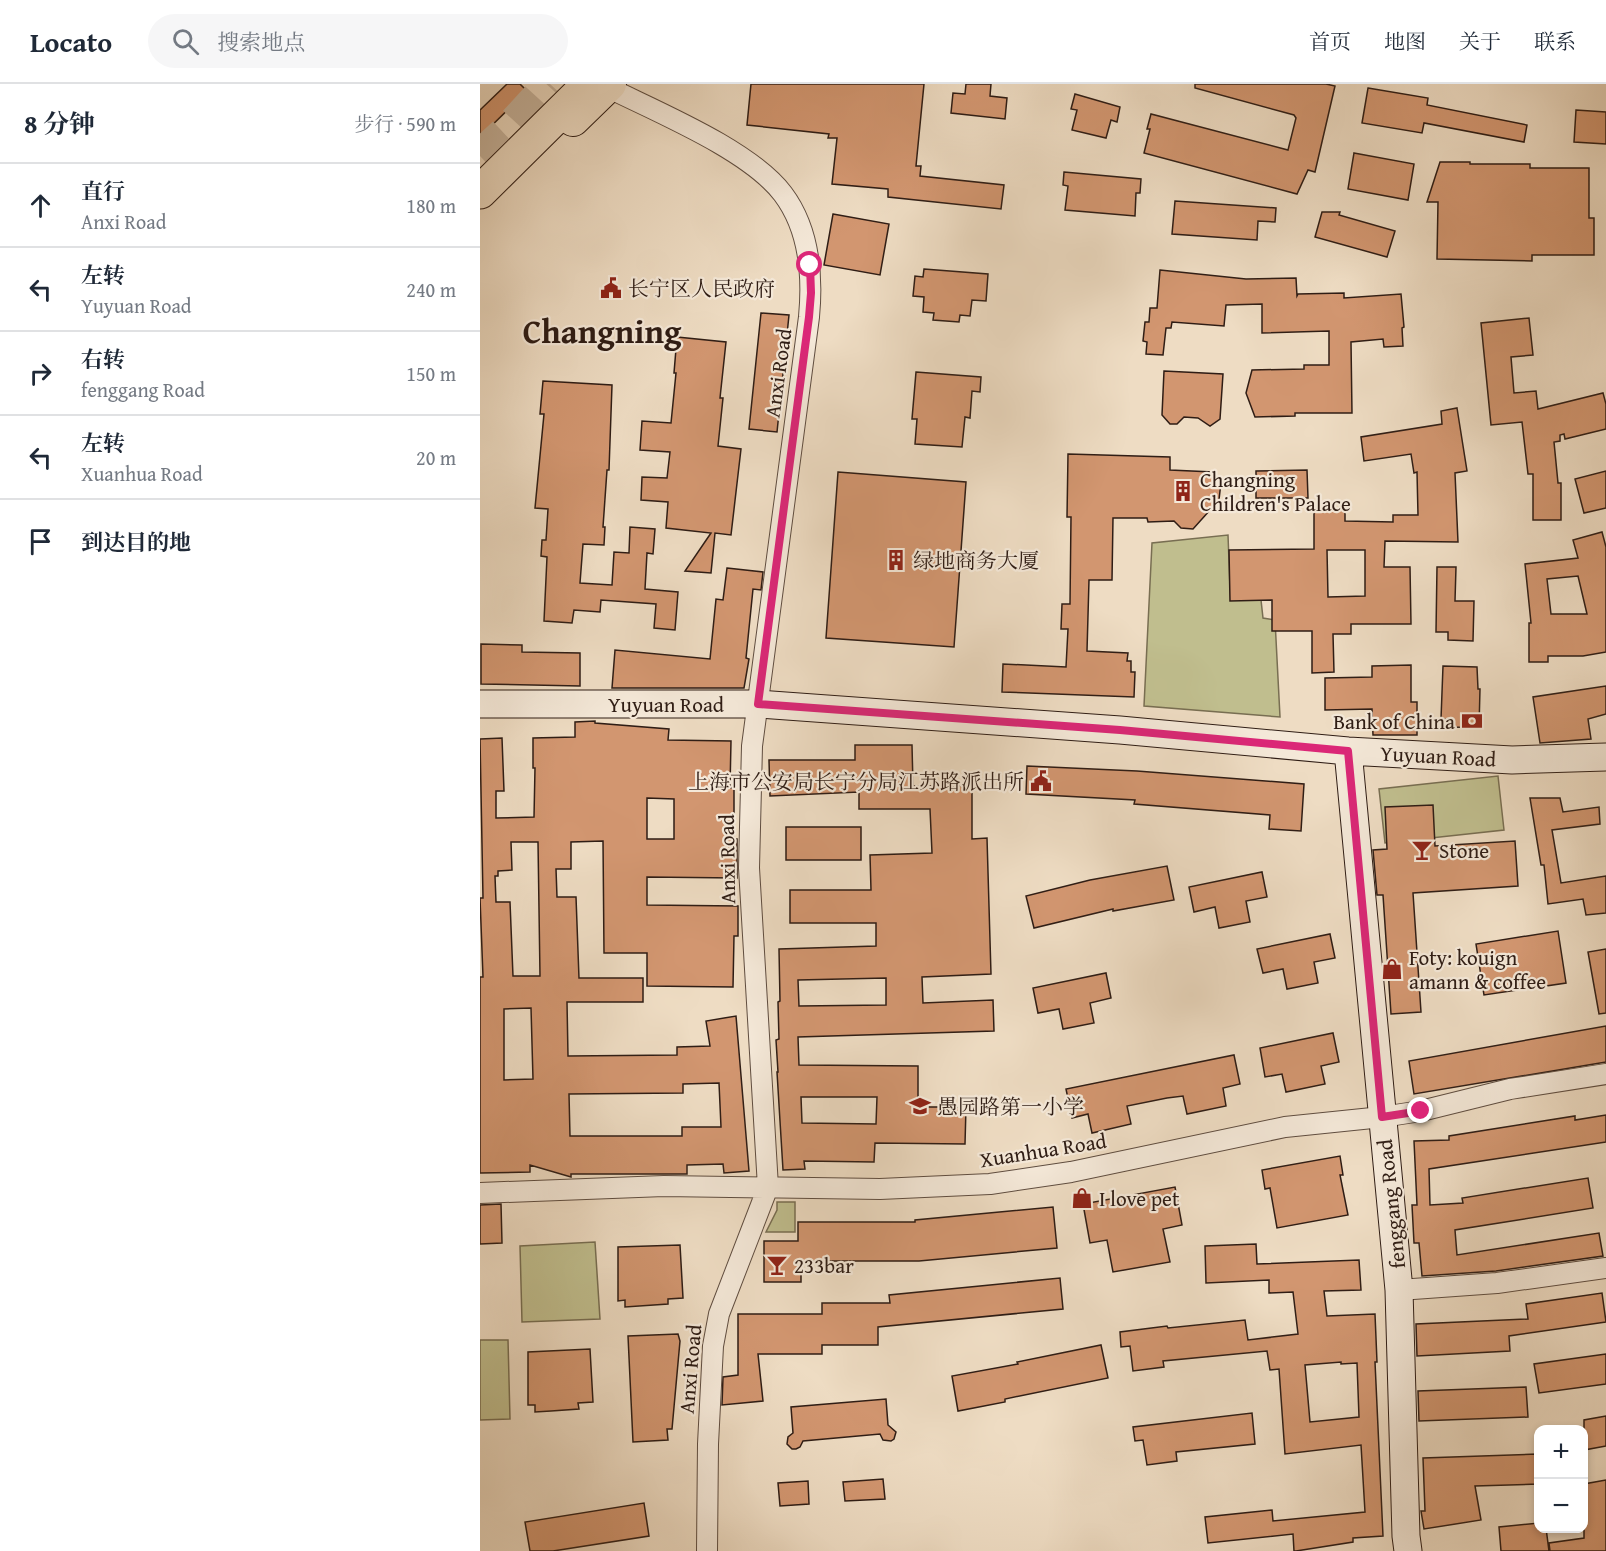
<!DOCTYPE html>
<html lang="zh">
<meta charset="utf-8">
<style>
:root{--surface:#fff;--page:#f6f6f7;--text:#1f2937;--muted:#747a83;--line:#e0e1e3}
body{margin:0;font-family:"Gentium Book Plus","Noto Serif SC",serif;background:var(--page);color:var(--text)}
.controls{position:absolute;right:18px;bottom:18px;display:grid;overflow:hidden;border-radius:12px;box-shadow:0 3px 9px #0003}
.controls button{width:54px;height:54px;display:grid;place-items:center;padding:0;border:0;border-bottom:2px solid var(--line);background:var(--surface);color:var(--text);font:30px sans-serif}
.stop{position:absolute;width:18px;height:18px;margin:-14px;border:4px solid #db2777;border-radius:50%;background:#fff}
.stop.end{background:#db2777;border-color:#fff;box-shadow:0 2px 6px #0008}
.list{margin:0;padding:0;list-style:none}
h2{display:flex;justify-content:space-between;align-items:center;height:78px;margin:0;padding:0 24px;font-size:26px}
h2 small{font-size:20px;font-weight:400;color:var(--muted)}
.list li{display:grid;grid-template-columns:39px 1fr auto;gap:18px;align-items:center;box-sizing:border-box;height:84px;padding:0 24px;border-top:2px solid var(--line)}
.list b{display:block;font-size:22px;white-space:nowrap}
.list p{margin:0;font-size:20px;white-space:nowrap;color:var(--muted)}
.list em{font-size:20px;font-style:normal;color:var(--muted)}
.icon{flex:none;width:33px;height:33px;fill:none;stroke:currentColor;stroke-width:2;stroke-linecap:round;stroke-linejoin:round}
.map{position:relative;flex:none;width:1126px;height:1467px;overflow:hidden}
header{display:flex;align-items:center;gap:36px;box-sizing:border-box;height:84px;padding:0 30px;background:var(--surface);border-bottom:2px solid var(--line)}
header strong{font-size:28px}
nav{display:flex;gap:33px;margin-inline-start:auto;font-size:21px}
.search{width:420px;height:54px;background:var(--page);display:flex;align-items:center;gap:15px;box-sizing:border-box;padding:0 21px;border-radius:33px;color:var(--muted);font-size:22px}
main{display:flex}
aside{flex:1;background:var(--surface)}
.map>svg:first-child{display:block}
</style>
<header>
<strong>Locato</strong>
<div class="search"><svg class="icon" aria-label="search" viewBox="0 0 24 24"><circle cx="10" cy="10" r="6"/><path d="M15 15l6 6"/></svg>搜索地点</div>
<nav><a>首页</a><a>地图</a><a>关于</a><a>联系</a></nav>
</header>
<main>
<aside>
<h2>8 分钟<small>步行 · 590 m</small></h2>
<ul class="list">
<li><svg class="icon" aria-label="ahead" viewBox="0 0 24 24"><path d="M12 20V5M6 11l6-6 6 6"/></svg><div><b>直行</b><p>Anxi Road</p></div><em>180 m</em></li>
<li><svg class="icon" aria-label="left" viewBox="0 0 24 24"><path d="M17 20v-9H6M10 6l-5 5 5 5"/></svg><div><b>左转</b><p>Yuyuan Road</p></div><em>240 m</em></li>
<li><svg class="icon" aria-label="right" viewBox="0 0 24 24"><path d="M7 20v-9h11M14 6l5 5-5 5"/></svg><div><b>右转</b><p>fenggang Road</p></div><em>150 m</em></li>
<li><svg class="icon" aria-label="left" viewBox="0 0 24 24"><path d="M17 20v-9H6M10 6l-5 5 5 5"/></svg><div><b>左转</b><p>Xuanhua Road</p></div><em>20 m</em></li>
<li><svg class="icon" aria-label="arrive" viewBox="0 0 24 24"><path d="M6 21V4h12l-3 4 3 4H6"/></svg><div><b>到达目的地</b></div></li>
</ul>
</aside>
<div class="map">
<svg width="1126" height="1467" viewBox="0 0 1126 1467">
<rect width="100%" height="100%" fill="#eedcc3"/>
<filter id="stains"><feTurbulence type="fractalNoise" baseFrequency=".00333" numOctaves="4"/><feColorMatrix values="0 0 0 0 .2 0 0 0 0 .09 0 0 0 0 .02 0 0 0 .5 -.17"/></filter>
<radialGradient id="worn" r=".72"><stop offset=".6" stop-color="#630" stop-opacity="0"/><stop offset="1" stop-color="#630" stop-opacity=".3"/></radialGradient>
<!-- green -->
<path fill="#c0be8e" stroke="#786e52" stroke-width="1.5" d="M748,451L750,504L780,507L783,534L795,536L800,633L664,622L672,459Z
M1018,692L1024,746L905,759L899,705Z
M297,1118H315V1148H286L297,1126Z
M115,1158L120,1235L42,1238L40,1162Z
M0,1256H28L30,1335L0,1336Z"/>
<!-- building -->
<path fill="#d29670" stroke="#2f1d15" stroke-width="1.5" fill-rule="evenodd" d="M27,0H40L47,7L0,53V26Z
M271,0H444L436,82H441L440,92L524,101L521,125L408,113V105L352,100L357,54H348L349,50L267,41Z
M486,0H511L510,12L527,14L525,35L471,29L473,9L485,10Z
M715,0H846L855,2L835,88L828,86L817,110L664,69L670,45H667L671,30L808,66L816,34L814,31L715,4Z
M888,4L948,14L947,21L1047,41L1044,58L944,39L942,49L882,39Z
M595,10L640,23L637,38L631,36L626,54L592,46L597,26L591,25Z
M1096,26L1126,28V60L1094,58Z
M874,69L934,80L928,116L868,105Z
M960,78H990V80H1050V84H1109V134H1114V171H1052V177L957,175L958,118H947Z
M584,88L661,95L660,109H656L655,132L585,126L588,102L583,101Z
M695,117L796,124L795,138L778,137L777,156L692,150Z
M842,128H860L859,131L915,147L907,173L835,153Z
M353,130L409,140L400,191L344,181Z
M444,185L508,190L506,217L492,216L490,232L480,231L479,238L453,236L454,229L443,228L444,213L433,212L435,192L443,193Z
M680,186L766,195L816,194L817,212L818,210L864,209V214L921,210L924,243L922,244L923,262L904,263L903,255L871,258L872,329H815V332L775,333L766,309L772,286L824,285V281H849V247L782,249V220L746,221L744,242L692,238L691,244H686L683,271L666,270L667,258L663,257L665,238H669L670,224H677Z
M281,229L309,231L297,348L269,345Z
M1049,234L1053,271L1031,273L1034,309L1056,307L1058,325L1123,309L1126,320V345L1085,355L1084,350L1080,351V357L1074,358L1078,399H1081V436H1053V390H1048L1042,338L1011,341L1001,239Z
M197,253L246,258L240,314H243L238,362L261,365L251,451L235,449L231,489L205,487L231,449L186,444L188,418L161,416L162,393L187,394L190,368L160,366L162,337L191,339L196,289H194Z
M684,287L743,290L740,335L730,342L718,334L704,333L697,340H690L682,331Z
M436,288L501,293L500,308L492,307L490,334L485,333L482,363L435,360L437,335H432Z
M63,297L132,301L129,386H127L123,443H125L124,461L103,460L100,499L132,501L134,468L149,469L150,443L175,445L173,470L167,469L165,505L198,508L195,546L174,544L176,520L121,516L120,528L94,526L92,539L64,537L67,473L61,472L62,456H66L68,425L55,424L64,330H60Z
M977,324L987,387L975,389L978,458L905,457L904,483H930L931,540H871V550H853L854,588L832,589V547H792V516L750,517L749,466L834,465V425H865V437L913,438V431H938L937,388L934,389L931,370L884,377L881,353L962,340L961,327ZM847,466H885V512L848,513Z
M588,370L690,373V386L733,388L734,397L741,398L739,416L713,445L701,444L694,437L668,438L667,434H633L632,496H609L607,567L648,569L647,577H651V588H655L654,613L522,608L523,580L586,583L588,545H581L582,520H590L591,433H587Z
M827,386L828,414H776V387Z
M1126,387V424L1104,429L1095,395Z
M358,388L486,398L474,563L346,554Z
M1122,448L1126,463V568L1103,572H1068V578H1049V539H1051L1045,480L1098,474L1093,456ZM1098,492L1107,530H1071L1067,495Z
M957,483H976L975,517H994L993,557L968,556V548H956Z
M247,484L283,488L281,506L273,505L266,574L269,575L264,604H132L135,566L230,575L236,515L243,516Z
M1,560L42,561V568L100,569V602L1,600Z
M931,581V618H937V651H893L892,625L845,626V594L892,593V582Z
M963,582L997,583L998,605H1000L999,644L974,643V636L961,635Z
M1126,602V630L1108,635L1111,655L1060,659L1053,613Z
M115,637V639L189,645L188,656L251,657L250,704H254V755H257V794L167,793V821L258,822V852H254L253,903L167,902V869H124L123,757L91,758V785H76L77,813H96L99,894H163V918H87L88,972L197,971V963L230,962L226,937L256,932L269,1087L244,1089L243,1080L207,1081V1090H91V1093L50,1081V1088L0,1089V893H3L0,814H3L0,655L22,654L24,707H16V734L54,733L55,684H53V654L95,653V638ZM167,714L194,715V755H167ZM31,758H58L60,892H33L30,818H16L15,792H18V787L32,786ZM51,924L53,995L24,996V925ZM239,999L241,1043H202V1052H90L89,1010L203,1009V1000Z
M375,661H432L433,702H492V755L507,754L511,890L442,893L443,919L513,916L514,947L318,953L319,981L438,982V1023H486L485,1060L395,1059L394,1078L324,1077L325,1085L303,1086L297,988H298L296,956L299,955L298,918L300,917L299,865L396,862V839H310V806H391L390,771L452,769L450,725H379V708L290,712L289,676H375ZM406,894V921L319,922L318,896ZM321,1013H397L396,1040L322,1039Z
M547,682L657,687L824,700L821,747L789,745L790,731L654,720L655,716L546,710Z
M1050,714H1080L1083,728L1119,723L1120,740L1072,746L1081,799L1126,792V829L1106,831L1103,815L1068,820L1064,781H1061Z
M953,721L955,762L1035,757L1038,802L933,809L941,928L911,930L903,811H897L893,766L907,765L905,723Z
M306,743H381V776H306Z
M687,782L694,816L633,827V825L554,844L546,812L610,796Z
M782,788L787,813L766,817L770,838L739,844L735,823L714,828L709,803Z
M1078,847L1086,899L1004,911L996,860Z
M850,850L855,874L834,878L838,899L807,905L803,885L783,889L777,865Z
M1126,865V929L1119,930L1108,868Z
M626,889L631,914L610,919L614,939L583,945L579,925L558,929L553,904Z
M1126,942V978L934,1010L929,977Z
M853,949L859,978L841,982L845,1000L806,1008L802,990L785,993L780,964Z
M754,971L760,1000L743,1004L746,1022L707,1030L703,1012L687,1014L647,1022L651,1040L612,1049L608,1030L592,1034L586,1005Z
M1126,1031V1058L949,1085L950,1121L983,1119L982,1114L1108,1094L1113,1124L975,1146L977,1171L1119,1149L1123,1172L1016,1187L942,1192L939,1159H934L932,1121H937L934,1057L969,1056V1052L1095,1032V1036Z
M860,1072L863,1091H860L868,1131L797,1144L790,1104L785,1105L782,1086Z
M695,1103L702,1141L683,1145L690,1178L633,1188L627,1156L610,1159L603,1120Z
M21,1120L22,1159L0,1160V1121Z
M573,1123L577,1164L439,1177H321V1198H284V1157H318V1138H435V1136Z
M776,1160L777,1180L879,1176L881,1206L844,1207L847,1232L895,1230L897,1278H895L903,1452L873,1454V1458L816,1467H814L813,1450L728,1459L725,1433L792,1426L793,1437L885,1428L881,1361L805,1370L799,1285L790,1286L787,1267L683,1277L684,1283L653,1287L650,1262L641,1263L640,1248L687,1242L688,1244L765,1236L768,1256L818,1250L813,1208L789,1209V1196L726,1199L725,1162ZM861,1278V1280L877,1279L879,1333L830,1338L825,1281Z
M200,1161L203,1214L188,1215V1220L145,1223V1216L138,1217V1163Z
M580,1194L583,1225L398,1243V1261H342V1270H278L283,1317L242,1321L243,1293L258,1291V1230H342V1219H410L409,1211Z
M1122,1209L1126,1238L1029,1252L1030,1267L937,1272L936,1240L1048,1235L1046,1220Z
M198,1250L200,1257L192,1345H187L188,1356L153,1358L148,1252Z
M621,1261L628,1294L525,1315V1318L478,1327L472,1292L538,1280L537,1278Z
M110,1265L113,1318L98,1319L99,1325L71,1327L55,1328V1321H48V1268Z
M1126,1270V1300L1059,1309L1054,1280Z
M1046,1303L1048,1333L939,1337L938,1307Z
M406,1315L408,1341L416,1348L414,1355L411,1357L403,1356L400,1350L323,1357L320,1363L316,1365H312L307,1360L308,1353L313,1349L311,1323Z
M772,1329L775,1360L696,1368L697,1377L667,1381L663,1356L655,1357L653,1343Z
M1126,1332V1362L1104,1366V1336Z
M1057,1370L1058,1400L995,1402L1001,1436L944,1445L941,1427H945L943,1374Z
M403,1395L405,1415L365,1417L363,1398Z
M1126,1396V1467H1070L1069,1459L1104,1454V1400Z
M328,1397L329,1420L300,1422L298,1399Z
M164,1419L169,1452L73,1467H50L45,1438Z
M1059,1439V1444H1066L1069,1467H1021L1019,1443Z"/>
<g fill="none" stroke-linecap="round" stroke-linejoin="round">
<!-- highway-tunnel -->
<path stroke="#c8b6a0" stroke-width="33" stroke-dasharray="33 16" stroke-linecap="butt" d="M0,72L27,47L70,0"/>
<defs>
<path id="street" d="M127,3C177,28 270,66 303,110C330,146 333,191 329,233L272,662L269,784L288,1103L239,1230L233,1262L228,1360L227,1467
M0,1109L184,1102L400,1105L510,1100L591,1088L805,1043L902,1033L941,1027L1030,1005L1126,990
M919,1206L1017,1199L1126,1184"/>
<path id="secondary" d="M0,620H278L640,646L868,667L1032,676L1126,673
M868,667L919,1206L926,1452L928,1467"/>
<path id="primary" d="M93,36L130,0"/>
<path id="highway" d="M0,108L109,0"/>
</defs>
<!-- street casing -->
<use href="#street" stroke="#5f4d40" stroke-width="22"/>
<!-- secondary casing -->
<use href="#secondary" stroke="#2f1d15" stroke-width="29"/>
<!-- primary casing -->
<use href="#primary" stroke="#2f1d15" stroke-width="34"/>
<!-- highway casing -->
<use href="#highway" stroke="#2f1d15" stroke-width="35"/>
<!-- street -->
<use href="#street" stroke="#f4e8d8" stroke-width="20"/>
<!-- secondary -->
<use href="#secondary" stroke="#f4e8d8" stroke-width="27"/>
<!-- primary -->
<use href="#primary" stroke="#eedcc3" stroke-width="32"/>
<!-- highway -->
<use href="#highway" stroke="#eedcc3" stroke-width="33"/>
</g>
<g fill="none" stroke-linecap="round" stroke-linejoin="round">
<!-- route -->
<path stroke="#db2777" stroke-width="8" d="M330,181L331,209L329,233L278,620L640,646L868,667L902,1033L941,1027"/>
</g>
<!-- icons -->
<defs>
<symbol id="civic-bare" viewBox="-9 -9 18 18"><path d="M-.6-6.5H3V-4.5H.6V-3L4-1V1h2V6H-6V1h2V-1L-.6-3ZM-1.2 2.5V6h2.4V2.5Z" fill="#8f2418" stroke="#f4e8d8" stroke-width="2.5" paint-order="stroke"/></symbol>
<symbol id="building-bare" viewBox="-9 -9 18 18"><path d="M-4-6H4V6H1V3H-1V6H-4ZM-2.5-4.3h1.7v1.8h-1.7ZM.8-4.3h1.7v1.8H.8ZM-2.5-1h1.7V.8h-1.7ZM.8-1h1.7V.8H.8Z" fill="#8f2418" stroke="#f4e8d8" stroke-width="2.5" paint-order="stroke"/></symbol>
<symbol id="bank-bare" viewBox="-9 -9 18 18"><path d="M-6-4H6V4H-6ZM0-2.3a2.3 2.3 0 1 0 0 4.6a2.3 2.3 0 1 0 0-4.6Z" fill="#8f2418" stroke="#f4e8d8" stroke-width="2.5" paint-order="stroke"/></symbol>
<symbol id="bar-bare" viewBox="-9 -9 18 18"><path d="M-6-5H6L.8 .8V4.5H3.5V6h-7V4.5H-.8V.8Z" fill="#8f2418" stroke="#f4e8d8" stroke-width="2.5" paint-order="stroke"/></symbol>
<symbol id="shop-bare" viewBox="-9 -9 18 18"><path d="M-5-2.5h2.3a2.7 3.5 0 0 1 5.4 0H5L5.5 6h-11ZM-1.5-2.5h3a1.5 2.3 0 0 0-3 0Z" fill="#8f2418" stroke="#f4e8d8" stroke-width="2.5" paint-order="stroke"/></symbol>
<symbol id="school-bare" viewBox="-9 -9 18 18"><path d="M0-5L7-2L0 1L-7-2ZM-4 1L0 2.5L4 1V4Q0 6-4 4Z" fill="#8f2418" stroke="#f4e8d8" stroke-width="2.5" paint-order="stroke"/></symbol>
</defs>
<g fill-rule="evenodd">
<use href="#civic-bare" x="116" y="189" width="30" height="30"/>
<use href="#building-bare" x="688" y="392" width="30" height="30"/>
<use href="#building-bare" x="401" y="461" width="30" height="30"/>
<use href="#bank-bare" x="977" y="622" width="30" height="30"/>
<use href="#civic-bare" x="546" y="682" width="30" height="30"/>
<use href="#bar-bare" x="927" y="751" width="30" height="30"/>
<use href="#shop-bare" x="897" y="870" width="30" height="30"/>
<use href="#school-bare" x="425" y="1007" width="30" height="30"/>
<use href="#shop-bare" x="587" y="1099" width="30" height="30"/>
<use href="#bar-bare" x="282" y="1166" width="30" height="30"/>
</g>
<g text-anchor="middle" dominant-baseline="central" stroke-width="4.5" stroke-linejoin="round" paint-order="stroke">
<!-- poi labels -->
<g font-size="21" fill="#2f1d15" stroke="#f4e8d8" text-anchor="start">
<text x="148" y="204">长宁区人民政府</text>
<text x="720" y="395">Changning<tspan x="720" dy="24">Children's Palace</tspan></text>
<text x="433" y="476">绿地商务大厦</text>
<text x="975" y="637" text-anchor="end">Bank of China</text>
<text x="544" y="697" text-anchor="end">上海市公安局长宁分局江苏路派出所</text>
<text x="959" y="766">Stone</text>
<text x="929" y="873">Foty: kouign<tspan x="929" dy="24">amann &amp; coffee</tspan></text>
<text x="457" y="1022">愚园路第一小学</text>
<text x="619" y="1114">I love pet</text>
<text x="314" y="1181">233bar</text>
</g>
<!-- street labels -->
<g font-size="21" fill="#2f1d15" stroke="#f4e8d8">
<text transform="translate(298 289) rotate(-82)">Anxi Road</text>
<text x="186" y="620">Yuyuan Road</text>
<text transform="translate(958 672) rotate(3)">Yuyuan Road</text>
<text transform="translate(247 775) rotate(-91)">Anxi Road</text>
<text transform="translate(563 1066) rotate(-9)">Xuanhua Road</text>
<text transform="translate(911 1120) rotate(-96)">fenggang Road</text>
<text transform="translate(210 1285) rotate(-85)">Anxi Road</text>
</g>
<!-- town labels -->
<g font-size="33" font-weight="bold" fill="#2f1d15" stroke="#f4e8d8">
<text x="122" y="247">Changning</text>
</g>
</g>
<rect width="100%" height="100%" filter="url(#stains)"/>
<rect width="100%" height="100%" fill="url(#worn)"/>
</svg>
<div class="controls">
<button>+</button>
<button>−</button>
</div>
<div class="stop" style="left:330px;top:181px"></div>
<div class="stop end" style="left:941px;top:1027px"></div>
</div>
</main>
